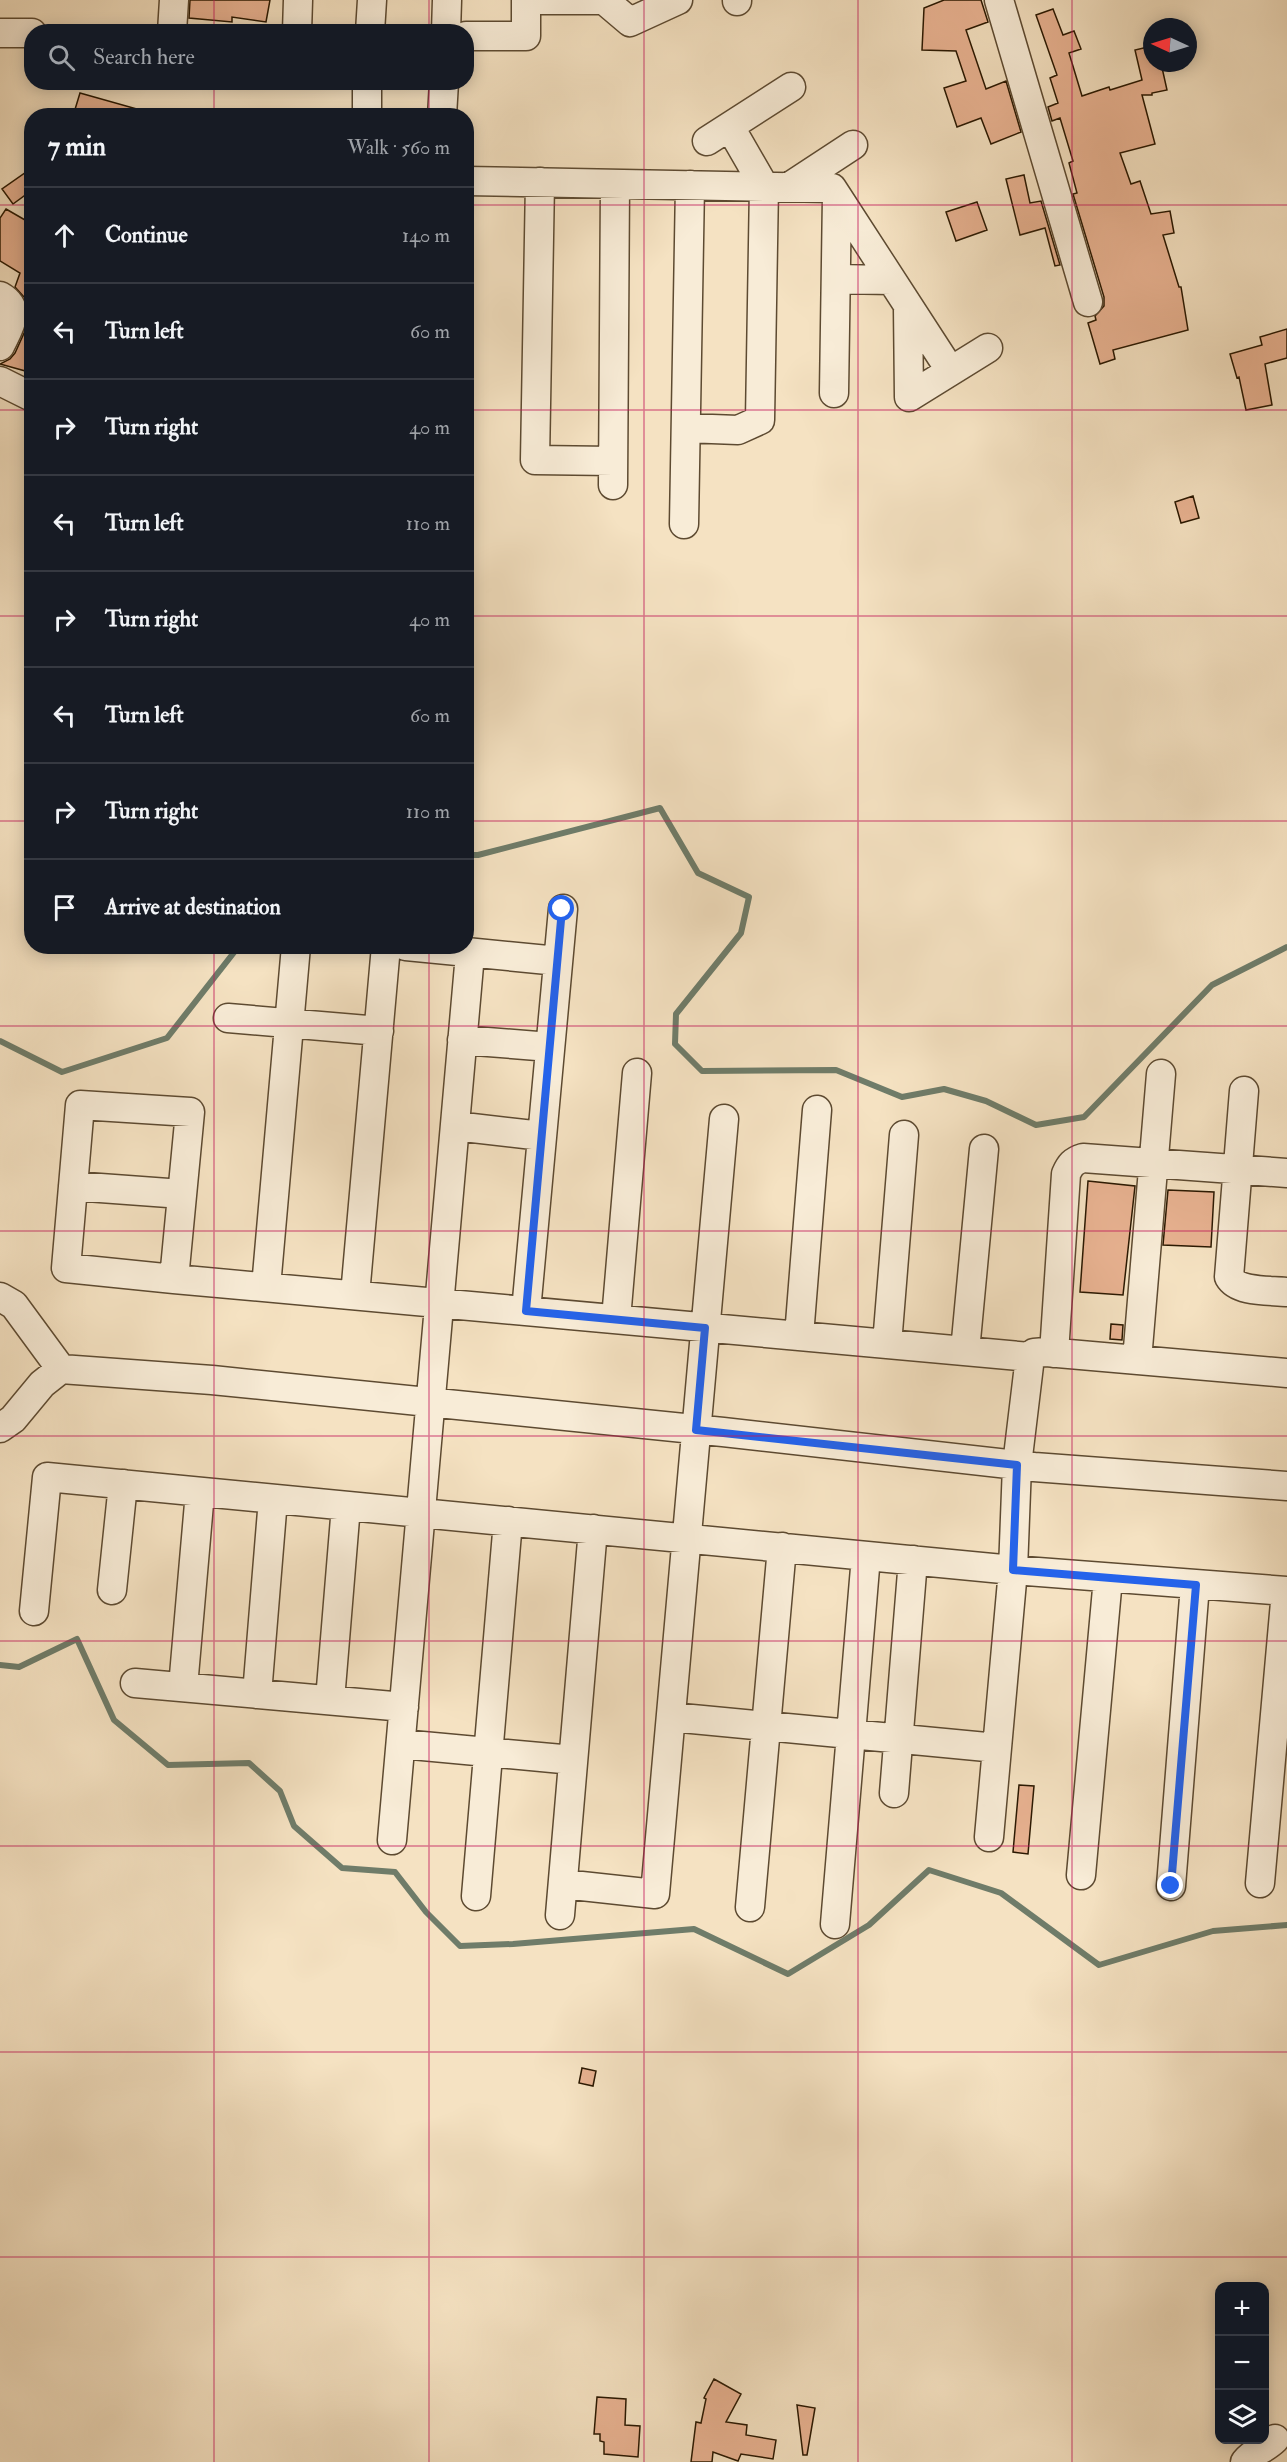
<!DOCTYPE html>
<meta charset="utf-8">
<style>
:root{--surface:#171b24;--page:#242831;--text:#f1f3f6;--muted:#9ea1a6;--line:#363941}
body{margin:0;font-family:"IM FELL Double Pica",serif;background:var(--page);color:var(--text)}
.controls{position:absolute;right:18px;bottom:18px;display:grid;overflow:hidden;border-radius:12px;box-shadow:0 3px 15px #0003}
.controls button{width:54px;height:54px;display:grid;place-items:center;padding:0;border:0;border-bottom:2px solid var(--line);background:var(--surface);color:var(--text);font:30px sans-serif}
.compass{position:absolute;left:1143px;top:18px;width:54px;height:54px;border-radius:50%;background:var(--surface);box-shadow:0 3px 15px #0003;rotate:274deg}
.stop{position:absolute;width:18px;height:18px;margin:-14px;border:4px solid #2563eb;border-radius:50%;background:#fff}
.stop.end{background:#2563eb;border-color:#fff;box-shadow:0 2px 6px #0008}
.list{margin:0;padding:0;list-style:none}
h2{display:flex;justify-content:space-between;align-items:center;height:78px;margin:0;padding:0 24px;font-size:26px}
h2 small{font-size:20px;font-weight:400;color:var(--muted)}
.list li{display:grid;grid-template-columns:39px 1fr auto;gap:18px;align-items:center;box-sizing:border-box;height:96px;padding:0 24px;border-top:2px solid var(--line)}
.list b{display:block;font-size:22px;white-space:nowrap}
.list em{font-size:20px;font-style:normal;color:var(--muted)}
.icon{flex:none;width:33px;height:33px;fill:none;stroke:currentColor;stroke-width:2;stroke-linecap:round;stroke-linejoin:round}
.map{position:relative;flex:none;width:1287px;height:2462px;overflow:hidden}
.search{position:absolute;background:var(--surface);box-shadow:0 3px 15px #0003;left:24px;top:24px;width:450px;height:66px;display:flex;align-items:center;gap:15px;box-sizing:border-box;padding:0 21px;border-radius:24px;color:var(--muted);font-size:22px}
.panel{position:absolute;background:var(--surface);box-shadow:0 3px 15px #0003;left:24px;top:108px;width:450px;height:846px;border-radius:24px}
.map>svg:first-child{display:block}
</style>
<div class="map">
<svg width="1287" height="2462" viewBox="0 0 1287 2462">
<rect width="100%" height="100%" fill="#f5e2c2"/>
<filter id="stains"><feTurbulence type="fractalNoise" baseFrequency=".00333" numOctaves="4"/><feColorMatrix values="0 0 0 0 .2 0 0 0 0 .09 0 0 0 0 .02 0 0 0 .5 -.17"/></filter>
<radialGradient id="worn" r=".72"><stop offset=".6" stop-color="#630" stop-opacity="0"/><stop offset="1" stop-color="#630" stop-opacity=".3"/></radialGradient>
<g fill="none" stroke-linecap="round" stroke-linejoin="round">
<!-- stream -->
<path stroke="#6f7c69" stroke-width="6" d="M466,855H478L660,808L698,873L749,897L741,933L676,1014L675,1044L702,1071L836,1070L902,1097L944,1089L986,1101L1036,1125L1084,1117L1212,985L1287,947
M0,1041L62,1072L167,1038L239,946
M0,1665L19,1667L77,1639L114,1720L168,1765L249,1763L280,1791L294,1826L342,1868L395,1872L426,1912L460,1946L513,1944L694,1929L788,1974L869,1925L929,1870L1001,1893L1099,1965L1213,1931L1287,1925"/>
</g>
<!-- building -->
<path fill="#e8b291" stroke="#2a1801" stroke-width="1.5" d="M190,0H270L266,22L232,17V22L189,18Z
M944,0H981L988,22L966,30L986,89L1006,81L1021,132L991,144L981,118L957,127L944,88L966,81L956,51L922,50L924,8Z
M1053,9L1063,35L1074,31L1081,49L1069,53L1082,96L1109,87L1110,90L1142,80L1135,50L1152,46V63H1161L1167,90L1152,93V95H1142L1155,144L1120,153L1131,184L1140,181L1151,214L1170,211L1174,233L1163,235L1179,287H1181L1188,330L1113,350L1115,359L1100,364L1088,323L1096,320L1095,316L1104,306V297L1073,194L1077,193L1069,163L1073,161L1060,118L1052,121L1048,107L1058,103L1050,78L1057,75L1036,15Z
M80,93L144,111L143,116H73Z
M32,168V190L13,204L2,189Z
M1024,175L1030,203L1041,201L1060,265L1055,266L1045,228L1020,235L1006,179Z
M977,202L987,230L956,241L946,212Z
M6,209L32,224V363L29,372L0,364L10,359L15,353L25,331L29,315L25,298L15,287L20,273L0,261V218Z
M1287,329V358L1265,364L1272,405L1246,410L1239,377L1237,378L1230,354L1262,345L1260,337Z
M1193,496L1199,518L1181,523L1175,502Z
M1088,1181L1135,1186L1123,1295L1080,1292Z
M1168,1190L1214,1192L1211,1247L1163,1245Z
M1111,1324L1123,1325L1122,1340L1110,1339Z
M1019,1785L1034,1786L1028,1854L1013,1852Z
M582,2068L596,2071L593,2086L579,2083Z
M714,2379L741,2394L726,2422L747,2425L746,2435L776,2440L773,2459L741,2454L738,2461L713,2452L712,2462H691L696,2422L701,2423L706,2399L704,2398Z
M597,2397L626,2399L625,2425L640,2426L638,2457L604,2454V2442L600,2441V2434H594Z
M797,2405L815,2408L807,2455H803Z"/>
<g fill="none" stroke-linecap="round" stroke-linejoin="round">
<defs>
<path id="minor" d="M536,0H604
M604,0L630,22L678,0
M737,0V1
M999,0L1088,302
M172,32L174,0
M297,32L298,0
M370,32L372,0
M446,32L447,0
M0,33H32
M466,36H526V0
M367,116V82
M442,116L444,82
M707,141L791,87
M466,181L832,188L950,370
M540,182L535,460L613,461
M789,187L853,145
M836,279L891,280
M0,296C23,309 8,329 0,346
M908,307L909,397L988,348
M0,381L32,397
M834,393L837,196
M686,428L738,430L760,420L764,186L730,127
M613,485L615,184
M684,524L690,185
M406,946L558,961
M228,1018L379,1031
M462,1040L550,1047
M1244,1091L1229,1277C1238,1293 1271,1290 1287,1292
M455,1126L542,1136
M73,1186L182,1194
M174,1279L190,1112L80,1105L66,1268L174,1279L1030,1357
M266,1287L296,946
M355,1295L386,946
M0,1297L14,1305L61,1369
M526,1311L563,909
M616,1319L637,1073
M799,1336L817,1110
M887,1344L904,1135
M965,1351L984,1149
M1054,1353L1066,1174C1070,1165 1073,1161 1083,1158L1287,1173
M1137,1360L1161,1074
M0,1428L13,1419L42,1384L61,1369L212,1380L723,1432L1034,1467L1287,1486
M112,1590L123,1484
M34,1611L47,1477L1013,1570L1287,1591
M135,1683L404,1707
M183,1687L200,1492
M257,1694L273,1499
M330,1700L346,1506
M671,1717L997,1748
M401,1744L573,1760
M894,1793L913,1560
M989,1837L1013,1570L1017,1465L1030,1357L1034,1353L1046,1352L1287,1373
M392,1840L470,954
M1081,1875L1108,1578
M1260,1883L1286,1591
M563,1884L655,1894L724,1119
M1171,1886L1195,1585
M476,1896L508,1521
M750,1907L782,1547
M560,1915L593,1529
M835,1924L866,1556
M1245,2462C1254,2451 1265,2449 1275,2439"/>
</defs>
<!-- minor casing -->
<use href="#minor" stroke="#5d4a31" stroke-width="31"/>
<!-- minor -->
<use href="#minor" stroke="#f8ecd7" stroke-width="28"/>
</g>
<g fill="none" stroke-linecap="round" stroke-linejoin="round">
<!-- route -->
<path stroke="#2563eb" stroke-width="8" d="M562,909L526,1311L705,1328L696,1430L1017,1465L1013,1570L1196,1585L1171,1886"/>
</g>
<!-- grid -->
<path fill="none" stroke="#c2185b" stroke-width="1.5" stroke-opacity="0.55" d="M214,0V32M429,0V32M644,0V2462M858,0V2462M1072,0V2462M214,82V116M429,82V116M0,205H32M466,205H1287M0,410H32M466,410H1287M0,616H32M466,616H1287M0,821H32M466,821H1287M214,946V2462M429,946V2462M0,1026H1287M0,1231H1287M0,1436H1287M0,1641H1287M0,1846H1287M0,2052H1287M0,2257H1287"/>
<rect width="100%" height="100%" filter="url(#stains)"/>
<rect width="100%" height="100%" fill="url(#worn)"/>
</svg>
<div class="controls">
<button>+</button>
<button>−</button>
<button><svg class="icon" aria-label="layers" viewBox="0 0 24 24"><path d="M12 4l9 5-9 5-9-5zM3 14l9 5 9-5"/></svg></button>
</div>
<svg class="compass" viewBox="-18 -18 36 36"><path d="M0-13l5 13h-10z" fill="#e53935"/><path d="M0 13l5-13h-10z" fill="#9ea1a6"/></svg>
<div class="stop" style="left:562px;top:909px"></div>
<div class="stop end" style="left:1171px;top:1886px"></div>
<div class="search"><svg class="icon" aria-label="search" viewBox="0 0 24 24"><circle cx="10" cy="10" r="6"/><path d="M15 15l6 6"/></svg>Search here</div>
<section class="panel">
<h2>7 min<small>Walk · 560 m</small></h2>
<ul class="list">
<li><svg class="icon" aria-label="ahead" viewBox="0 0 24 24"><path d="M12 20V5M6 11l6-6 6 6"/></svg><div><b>Continue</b></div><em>140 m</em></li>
<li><svg class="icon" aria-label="left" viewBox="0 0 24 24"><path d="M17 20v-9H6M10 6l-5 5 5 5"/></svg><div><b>Turn left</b></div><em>60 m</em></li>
<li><svg class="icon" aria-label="right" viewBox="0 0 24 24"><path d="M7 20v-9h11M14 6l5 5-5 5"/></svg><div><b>Turn right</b></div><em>40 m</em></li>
<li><svg class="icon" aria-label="left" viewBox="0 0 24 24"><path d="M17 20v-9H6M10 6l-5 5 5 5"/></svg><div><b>Turn left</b></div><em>110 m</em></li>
<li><svg class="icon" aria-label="right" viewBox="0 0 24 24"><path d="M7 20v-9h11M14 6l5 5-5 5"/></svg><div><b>Turn right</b></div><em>40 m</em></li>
<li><svg class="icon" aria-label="left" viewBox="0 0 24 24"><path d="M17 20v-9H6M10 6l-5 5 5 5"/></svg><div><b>Turn left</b></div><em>60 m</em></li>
<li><svg class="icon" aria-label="right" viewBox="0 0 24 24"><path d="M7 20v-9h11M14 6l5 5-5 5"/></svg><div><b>Turn right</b></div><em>110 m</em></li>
<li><svg class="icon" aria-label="arrive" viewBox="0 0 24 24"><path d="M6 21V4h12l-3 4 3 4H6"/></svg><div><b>Arrive at destination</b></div></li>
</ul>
</section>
</div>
